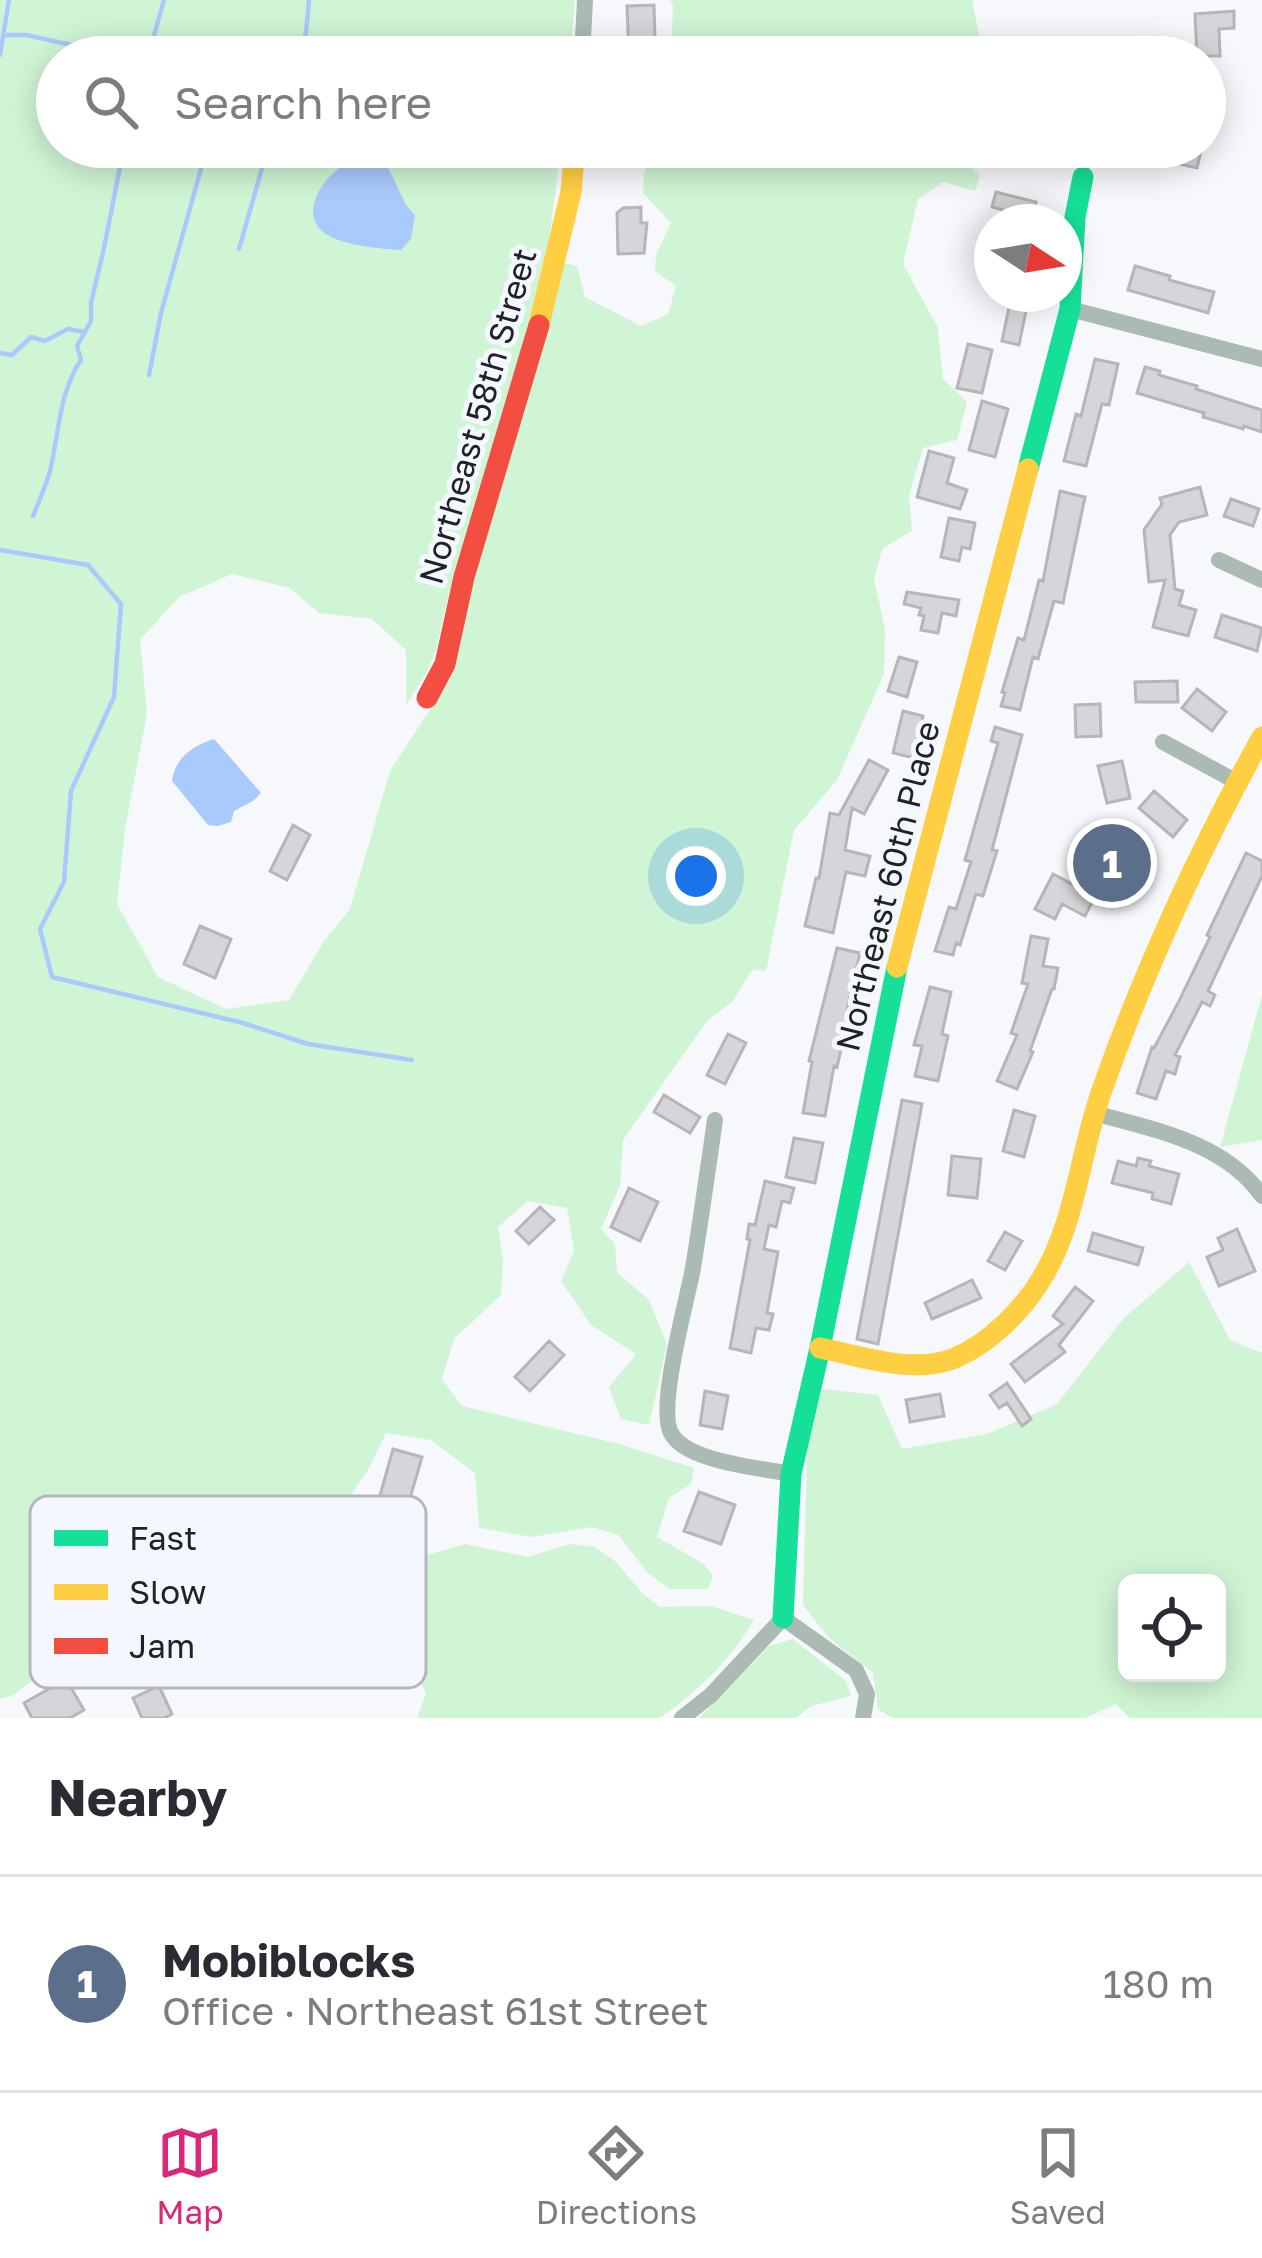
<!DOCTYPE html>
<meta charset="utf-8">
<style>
:root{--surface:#fff;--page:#f7f7f7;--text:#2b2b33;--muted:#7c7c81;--line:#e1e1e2;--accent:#db2777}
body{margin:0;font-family:"Golos Text",sans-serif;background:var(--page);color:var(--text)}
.controls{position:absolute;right:36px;bottom:36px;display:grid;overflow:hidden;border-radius:18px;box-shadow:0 6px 30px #0003}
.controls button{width:108px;height:108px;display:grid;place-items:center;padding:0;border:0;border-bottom:3px solid var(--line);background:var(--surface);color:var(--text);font:60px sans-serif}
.compass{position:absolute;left:974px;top:204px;width:108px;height:108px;border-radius:50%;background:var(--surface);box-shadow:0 6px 30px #0003;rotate:102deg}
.you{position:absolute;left:696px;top:876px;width:42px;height:42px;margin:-30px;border:9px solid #fff;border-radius:50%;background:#1a73e8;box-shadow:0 0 0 18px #1a73e833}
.badge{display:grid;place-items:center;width:78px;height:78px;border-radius:50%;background:var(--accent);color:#fff;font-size:39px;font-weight:700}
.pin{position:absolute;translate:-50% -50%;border:6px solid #fff;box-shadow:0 3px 12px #0006}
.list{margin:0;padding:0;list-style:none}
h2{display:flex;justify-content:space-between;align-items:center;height:156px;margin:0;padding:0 48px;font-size:51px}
h2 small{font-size:39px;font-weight:400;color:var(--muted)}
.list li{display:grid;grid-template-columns:78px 1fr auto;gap:36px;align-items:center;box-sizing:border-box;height:216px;padding:0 48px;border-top:3px solid var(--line)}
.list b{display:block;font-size:45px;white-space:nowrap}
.list p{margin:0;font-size:39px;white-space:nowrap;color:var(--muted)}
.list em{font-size:39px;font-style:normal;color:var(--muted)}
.icon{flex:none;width:66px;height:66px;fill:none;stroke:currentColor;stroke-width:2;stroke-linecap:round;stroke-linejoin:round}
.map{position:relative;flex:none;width:1262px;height:1718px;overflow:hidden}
.search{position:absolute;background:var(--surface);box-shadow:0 6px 30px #0003;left:36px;right:36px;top:36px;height:132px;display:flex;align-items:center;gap:30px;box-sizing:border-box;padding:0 42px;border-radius:66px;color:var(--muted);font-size:45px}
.sheet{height:372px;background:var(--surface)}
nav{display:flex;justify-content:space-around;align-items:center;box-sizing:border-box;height:168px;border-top:3px solid var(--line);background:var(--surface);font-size:33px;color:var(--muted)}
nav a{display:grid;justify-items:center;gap:6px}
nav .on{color:var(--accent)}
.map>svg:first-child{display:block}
</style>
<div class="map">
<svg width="1262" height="1718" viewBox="0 0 1262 1718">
<rect width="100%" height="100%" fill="#f6f8fc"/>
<!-- green -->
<path fill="#d0f5d5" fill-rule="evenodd" d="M0,0H575L570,57H57V147H561L548,247L524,341L448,596L436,650L427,672L406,705V650L372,619L319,613L290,588L232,574L179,597L140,640L147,713L125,829L117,904L158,977L226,1009L289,1000L324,941L350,909L390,771L451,677L461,618L564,263L577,266L585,297L641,326L668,314L676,286L655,271L656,255L671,223L643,193L644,172L658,147H957V153L980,176L975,191L943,182L918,199L903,264L938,328L943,379L967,402L957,440L923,448L909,495L912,531L882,549L874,580L885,629L884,674L837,780L794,830L766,971L752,970L733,1001L707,1021L623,1140L620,1186L601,1229L615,1244L617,1272L649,1300L667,1344L649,1425L621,1419L609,1387L636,1354L591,1325L561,1281L574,1251L567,1208L528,1201L498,1227L503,1260L501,1295L454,1339L442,1379L462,1406L619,1444L694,1468L691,1484L669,1498L657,1537L704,1564L713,1576L708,1589H670L648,1573L618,1535L592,1527L532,1537L479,1528L475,1473L431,1440L386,1433L369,1468L343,1507L353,1539L392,1565L465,1544L528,1557L569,1544L595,1547L616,1562L642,1593L660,1607L711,1606L754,1620C731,1660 698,1691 660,1718H417L426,1694L407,1654L366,1611L208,1572L175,1584L152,1625L47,1669L14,1695L0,1699Z
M670,0H972L981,44L979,57H671L673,5Z
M1262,995V1140L1220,1147Z
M1189,1262L1230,1340L1262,1353V1718H1130L1116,1704L1085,1718H892L878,1709L873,1673L827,1636L803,1605L807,1453L822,1389L878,1395L902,1449L987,1434L1057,1404L1124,1318ZM1127,1583H1217V1673H1127Z
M793,1639L846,1681L851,1696L811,1706L796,1718H699L769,1646Z"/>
<!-- water -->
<path fill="#a9cafc" d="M372,159L386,163L406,205L415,215L411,239L401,250C381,249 342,245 326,234C294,213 329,168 353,161C359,159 366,160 372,159Z
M214,739L261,793L253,801L234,811L231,822L218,826L208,825L172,781C175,758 192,746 214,739Z"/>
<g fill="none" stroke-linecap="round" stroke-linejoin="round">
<!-- stream -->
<path stroke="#a9cafc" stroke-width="4.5" d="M5,35H26L126,57
M0,55L9,0
M148,57L164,0
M299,57L306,33L309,0
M239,249L268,147
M0,353L12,355L31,337L45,341L68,329L85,332
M149,375L161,313L207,147
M33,516C39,501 46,486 50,471C59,434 59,392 81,360L77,346L91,321V303L104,248L124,147
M0,550L88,565L121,604L114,697L71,791L64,882L40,929L52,977L243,1023L308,1044L412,1060"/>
</g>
<!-- building -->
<path fill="#d6d5d9" stroke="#b6b5b8" stroke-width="3" d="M654,5L655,39H647L648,57H629L627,6Z
M1234,11V28L1219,29L1220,56H1197L1195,14Z
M1165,147H1202L1197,168L1162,160Z
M996,192L1036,202L1031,222H1012L1014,213L992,207Z
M641,207V223H647L644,253L618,254L617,213L623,208Z
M1135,266L1170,276L1169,280L1214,292L1208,313L1128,290Z
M1009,307L1026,311L1019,345L1002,341Z
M968,344L992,350L982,393L957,388Z
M1095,359L1118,364L1109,405L1102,404L1086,466L1064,461L1076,414L1081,416Z
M1145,367L1160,371L1159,375L1197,386L1196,389L1262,410V432L1244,426L1243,429L1203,417L1204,413L1137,393Z
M982,401L1008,409L995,457L969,450Z
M929,451L954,458L947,483L967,490L960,509L917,497Z
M1200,487L1207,515L1179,522L1170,535L1175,589L1183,591L1179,605L1196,610L1188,636L1153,627L1165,580L1149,582L1144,530L1162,504L1160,498Z
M1060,491L1085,497L1063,603L1054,601L1038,659L1033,657L1020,710L1001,706L1005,693L1002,692L1018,638L1024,640L1039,580L1043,581Z
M1231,499L1259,509L1253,526L1224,516Z
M949,518L975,523L970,549L962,547L959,561L941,557Z
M907,592L959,600L956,616L942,613L938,633L921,630L924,616L919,615L921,608L904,604Z
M1222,615L1262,628L1257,651L1215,637Z
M899,657L917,662L907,697L888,691Z
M1177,681L1178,702H1136L1135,682Z
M1197,689L1226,712L1212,731L1182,708Z
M1100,704L1101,736L1076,737L1075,705Z
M903,711L923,716L914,758L893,753Z
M995,727L1022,735L992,850L997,851L983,896L976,894L960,945L956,943L953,955L935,951L949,907L956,909L971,862L965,860L998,743L991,741Z
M869,760L888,770L864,814L852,808L845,850L870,856L865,876L846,872L833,933L805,926L816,878H819L830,813L839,815Z
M1122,761L1130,798L1107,803L1098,766Z
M1154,791L1187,820L1173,837L1139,808Z
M293,825L310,835L287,880L270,871Z
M1100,844L1128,850L1120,885L1103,881L1085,916L1062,904L1055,919L1035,909L1053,874L1089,893Z
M1246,853L1262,861V876L1208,991L1215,995L1210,1006L1202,1002L1175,1055L1180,1057L1175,1074L1166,1071L1156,1099L1137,1093L1152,1047L1154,1048L1179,1001L1210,937L1207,935Z
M200,926L231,939L215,978L184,964Z
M1031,936L1048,939L1043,966L1058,968L1054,989H1052L1030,1051L1033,1052L1017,1089L997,1081L1017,1035L1011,1033L1028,984L1022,983Z
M837,948L860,953L846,1014L849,1015L837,1067L834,1066L825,1116L803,1113L812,1062L809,1061Z
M930,987L951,992L942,1034L948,1036L938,1081L915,1076L922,1046L914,1045Z
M728,1034L746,1043L725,1084L707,1075Z
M664,1095L700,1117L690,1133L654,1112Z
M902,1100L922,1104L878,1344L857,1339Z
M1014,1110L1035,1116L1024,1157L1003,1151Z
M794,1138L823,1143L815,1183L786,1177Z
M952,1156L981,1159L977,1198L948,1195Z
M1138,1158L1151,1161L1149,1166L1179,1174L1171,1204L1152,1199L1153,1193L1112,1183L1118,1161L1136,1166Z
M765,1181L794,1188L790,1203L782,1201L776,1227L769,1225L764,1249L778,1252L767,1313L773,1314L769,1330L756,1328L751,1353L730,1348L750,1240L747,1239L749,1224L755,1225Z
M629,1188L658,1202L640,1241L611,1227Z
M540,1207L554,1220L529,1244L516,1231Z
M1237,1229L1255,1271L1219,1286L1207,1257L1223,1250L1218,1238Z
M1005,1232L1022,1241L1005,1270L988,1261Z
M1093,1233L1143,1248L1138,1265L1088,1251Z
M972,1280L981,1298L932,1319L925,1303Z
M1075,1287L1093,1301L1059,1345L1065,1352L1025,1382L1011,1364L1063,1324L1053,1316Z
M549,1341L564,1355L530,1391L515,1377Z
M1007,1383L1031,1419L1022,1426L1007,1403L999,1408L990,1395Z
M705,1391L728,1396L722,1429L700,1425Z
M940,1394L944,1416L910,1422L906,1400Z
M393,1449L422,1457L406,1512L415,1541L390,1549L377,1506Z
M699,1492L735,1505L721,1544L684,1531Z
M66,1679L84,1710L70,1718H32L24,1703Z
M159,1686L172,1714L164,1718H142L133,1698Z"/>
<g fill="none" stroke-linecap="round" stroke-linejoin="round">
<!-- street -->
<path stroke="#abbbb3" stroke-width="16" d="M582,57L585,0
M1070,309L1262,359
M1219,560L1262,580
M1163,742L1237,782
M1094,1113C1154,1130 1224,1142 1262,1196
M715,1120C708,1169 701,1218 693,1268C687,1301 657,1407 671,1433C686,1462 761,1468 791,1474
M682,1718L711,1695L783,1618L856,1670L867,1694L863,1718"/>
<!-- fast -->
<path stroke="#16e098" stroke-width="21" d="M1028,469L1070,309L1075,217L1083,177
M783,1618L791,1474L820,1348L897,967"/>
<!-- slow -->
<path stroke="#ffcf43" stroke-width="21" d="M539,325L571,192L575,147
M897,967L1028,469
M820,1348C861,1356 914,1375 955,1358C990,1343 1023,1310 1042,1278C1077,1220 1080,1150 1103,1087C1146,966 1200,849 1262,737"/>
<!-- jam -->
<path stroke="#f24e42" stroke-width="21" d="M427,698L445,664L464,577L539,325"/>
</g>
<g text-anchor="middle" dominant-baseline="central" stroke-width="10" stroke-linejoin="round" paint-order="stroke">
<!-- street labels -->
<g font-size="33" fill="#202225" stroke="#f4f7fe">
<text transform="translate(477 416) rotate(-74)">Northeast 58th Street</text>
<text transform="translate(887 886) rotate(-76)">Northeast 60th Place</text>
</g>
</g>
<!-- legend -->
<rect x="30" y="1496" width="396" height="192" rx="18" fill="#f4f7fe" stroke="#b4b7bd" stroke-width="3"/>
<rect x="54" y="1530" width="54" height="16" fill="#16e098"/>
<rect x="54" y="1584" width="54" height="16" fill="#ffcf43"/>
<rect x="54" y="1638" width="54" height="16" fill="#f24e42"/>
<g font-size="33" fill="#202225">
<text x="129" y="1550">Fast</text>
<text x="129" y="1604">Slow</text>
<text x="129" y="1658">Jam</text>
</g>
</svg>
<div class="controls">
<button><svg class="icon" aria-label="locate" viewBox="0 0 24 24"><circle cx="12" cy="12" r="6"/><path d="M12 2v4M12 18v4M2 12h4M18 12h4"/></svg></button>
</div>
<svg class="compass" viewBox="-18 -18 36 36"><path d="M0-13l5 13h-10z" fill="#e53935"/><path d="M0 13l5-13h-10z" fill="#7c7c81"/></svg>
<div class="you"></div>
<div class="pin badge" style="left:1112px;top:863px;background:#5c6f8a">1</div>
<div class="search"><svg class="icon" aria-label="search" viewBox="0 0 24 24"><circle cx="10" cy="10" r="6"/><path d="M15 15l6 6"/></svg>Search here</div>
</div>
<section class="sheet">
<h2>Nearby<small></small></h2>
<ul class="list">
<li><span class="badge" style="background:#5c6f8a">1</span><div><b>Mobiblocks</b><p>Office · Northeast 61st Street</p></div><em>180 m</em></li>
</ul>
</section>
<nav>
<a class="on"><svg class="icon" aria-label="map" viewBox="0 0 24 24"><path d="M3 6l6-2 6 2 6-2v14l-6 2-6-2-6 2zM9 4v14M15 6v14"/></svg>Map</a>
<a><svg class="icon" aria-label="directions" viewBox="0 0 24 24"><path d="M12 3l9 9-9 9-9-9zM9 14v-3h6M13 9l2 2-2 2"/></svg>Directions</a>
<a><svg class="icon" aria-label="saved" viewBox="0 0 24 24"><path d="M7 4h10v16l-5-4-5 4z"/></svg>Saved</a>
</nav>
